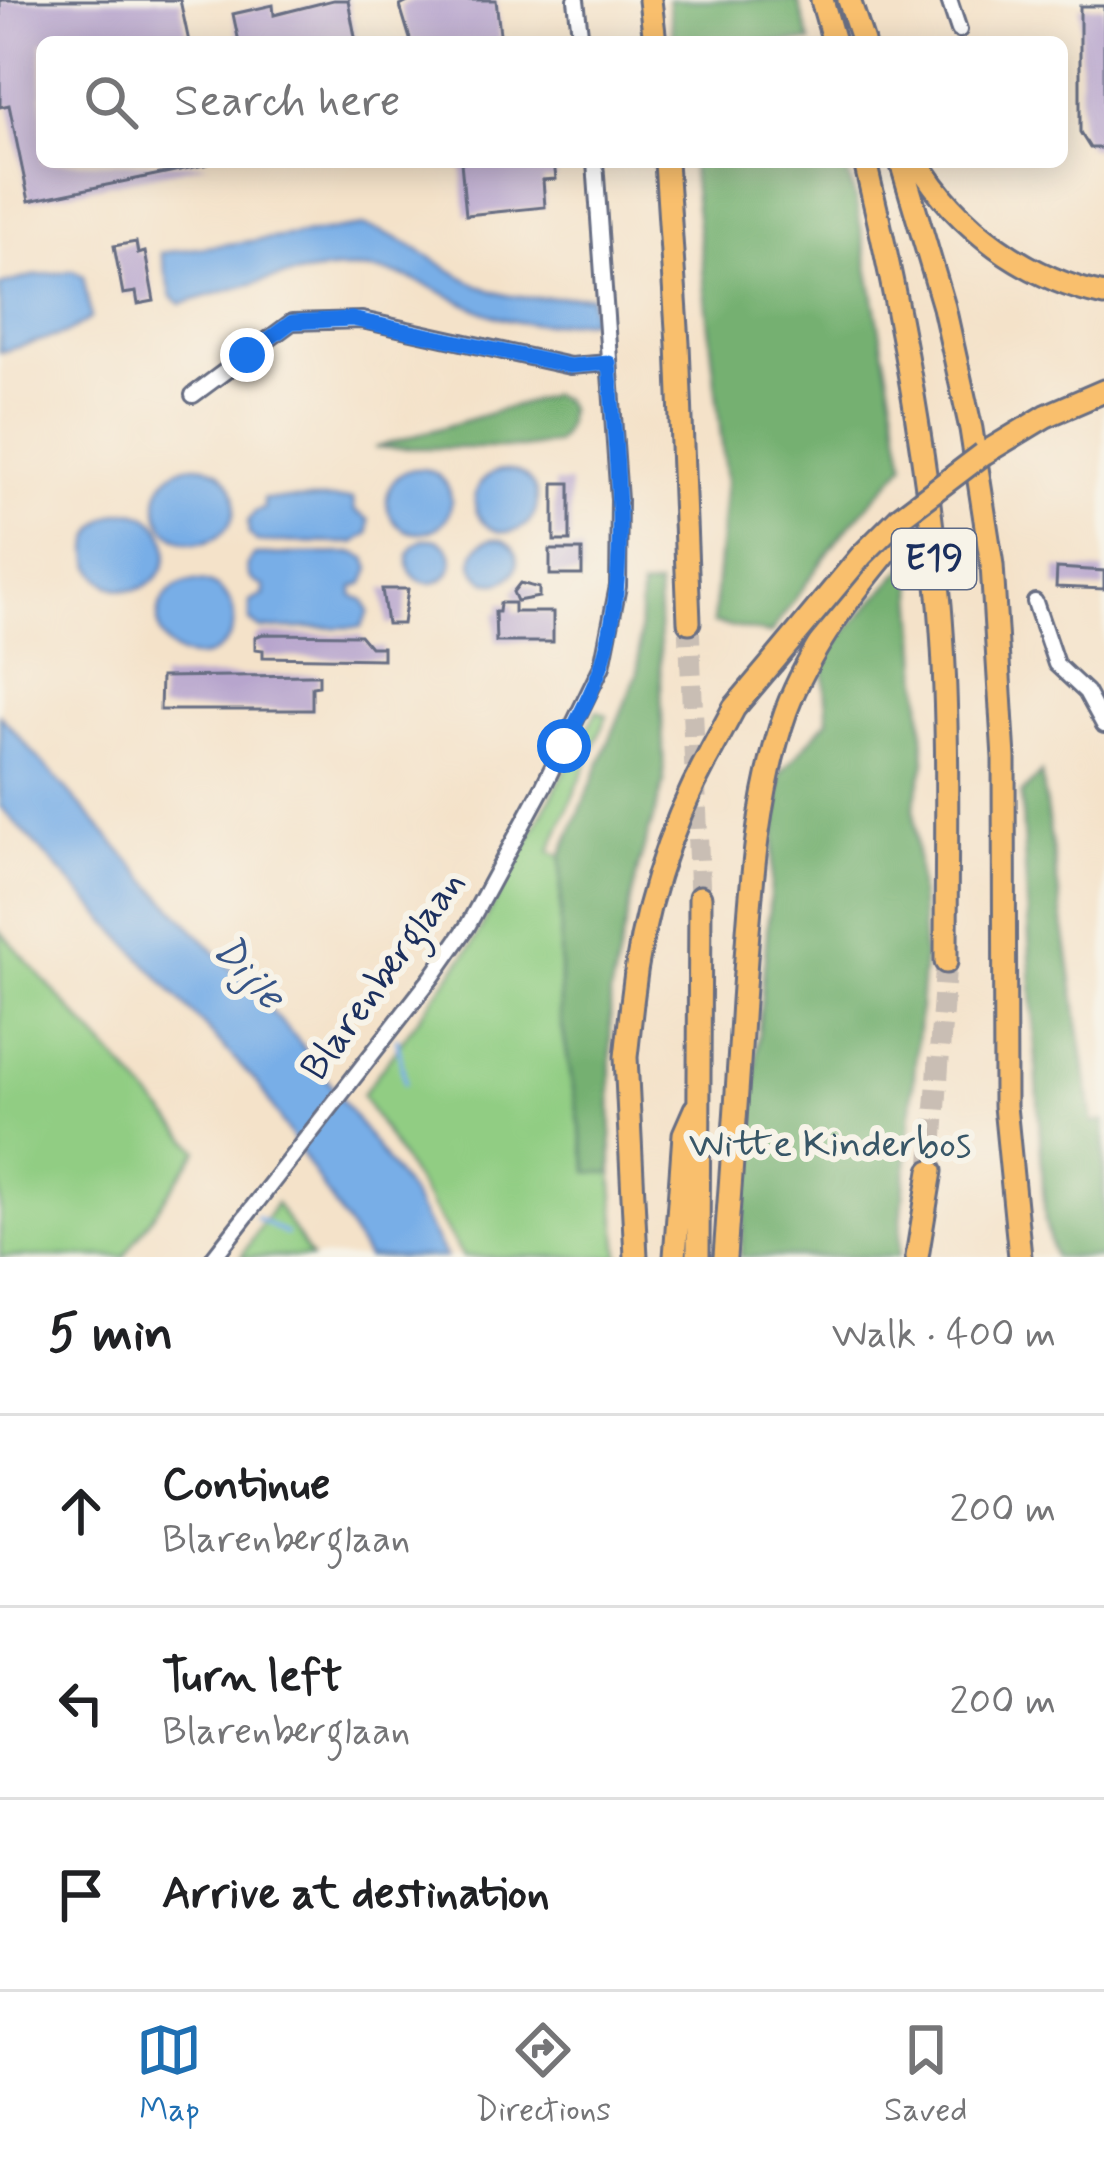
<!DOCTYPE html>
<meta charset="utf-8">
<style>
:root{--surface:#fff;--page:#f2f2f2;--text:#202124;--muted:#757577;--line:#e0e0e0;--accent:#1f6fb2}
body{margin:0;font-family:Mynerve,sans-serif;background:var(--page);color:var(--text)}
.stop{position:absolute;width:36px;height:36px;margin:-27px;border:9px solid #1a73e8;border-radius:50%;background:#fff}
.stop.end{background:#1a73e8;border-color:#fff;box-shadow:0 3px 12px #0008}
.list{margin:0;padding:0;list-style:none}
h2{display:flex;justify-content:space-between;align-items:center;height:156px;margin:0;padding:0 48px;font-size:51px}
h2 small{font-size:39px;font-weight:400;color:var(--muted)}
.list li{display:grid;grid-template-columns:78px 1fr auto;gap:36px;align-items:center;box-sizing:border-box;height:192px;padding:0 48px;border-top:3px solid var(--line)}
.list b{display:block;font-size:45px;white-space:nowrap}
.list p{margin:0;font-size:39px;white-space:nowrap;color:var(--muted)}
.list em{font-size:39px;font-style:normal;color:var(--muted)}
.icon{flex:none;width:66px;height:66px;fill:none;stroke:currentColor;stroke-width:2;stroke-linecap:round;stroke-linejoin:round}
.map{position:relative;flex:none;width:1104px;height:1257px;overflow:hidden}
.search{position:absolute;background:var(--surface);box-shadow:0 6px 30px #0003;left:36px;right:36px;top:36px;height:132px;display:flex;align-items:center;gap:30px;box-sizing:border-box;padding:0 42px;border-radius:18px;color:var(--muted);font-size:45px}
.sheet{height:732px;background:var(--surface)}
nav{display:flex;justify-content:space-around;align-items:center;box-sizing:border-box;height:168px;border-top:3px solid var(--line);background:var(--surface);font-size:33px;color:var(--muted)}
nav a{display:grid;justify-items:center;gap:6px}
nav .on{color:var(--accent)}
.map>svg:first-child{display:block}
</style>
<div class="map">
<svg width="1104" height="1257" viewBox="0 0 1104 1257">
<rect width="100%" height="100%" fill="#f7f3e8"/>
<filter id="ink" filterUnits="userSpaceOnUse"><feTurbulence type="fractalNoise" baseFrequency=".00833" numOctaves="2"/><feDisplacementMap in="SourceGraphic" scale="24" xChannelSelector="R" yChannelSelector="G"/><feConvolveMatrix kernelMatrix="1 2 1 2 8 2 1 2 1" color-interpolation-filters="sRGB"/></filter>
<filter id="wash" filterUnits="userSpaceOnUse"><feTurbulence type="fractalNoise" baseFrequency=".004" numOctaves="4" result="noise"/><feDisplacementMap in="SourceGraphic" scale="48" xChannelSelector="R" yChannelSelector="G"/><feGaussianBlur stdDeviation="2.7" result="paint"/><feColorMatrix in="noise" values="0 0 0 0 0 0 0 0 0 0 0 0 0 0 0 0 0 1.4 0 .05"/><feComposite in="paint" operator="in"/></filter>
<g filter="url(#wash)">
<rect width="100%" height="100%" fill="#f4e2c9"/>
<!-- green -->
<path fill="#91cd83" stroke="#567e70" stroke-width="3" d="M597,711L607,716L550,851L561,856L560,1014L588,1171L612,1173L619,1257H463L362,1095L471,947Z
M0,931L198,1150L124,1257H0Z
M276,1203L311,1257H241Z"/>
<!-- forest -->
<path fill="#74b071" stroke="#487068" stroke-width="3" d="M668,0H798L810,42H674Z
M691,162H844L856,202L905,464L838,539L770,634L713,623L726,482Z
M551,395L562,399C572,413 567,430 556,443L522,448H374Z
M912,559L925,762L914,805L924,961L898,1257H740L780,774L828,720L823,663L831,647Z
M658,586L664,783L639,864L610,995L612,1173L588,1172L560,1014L561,856L638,672L641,588Z
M1041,773L1093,1123L1104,1121V1257H1054L1045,1222L1021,794Z"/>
<!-- water -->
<path fill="#78aee7" stroke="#4a6ea2" stroke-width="3" d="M364,226C416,238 454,283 506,295C532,301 564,296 591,296L592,320C568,321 541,326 518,322C470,314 430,278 380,271C316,262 242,286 181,304L172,297L161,253Z
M74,271L83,276L91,318L67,333L0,352V285L33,276Z
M157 504a39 39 0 1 1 78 0a39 39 0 1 1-78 0Z
M387 501a32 32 0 1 1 64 0a32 32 0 1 1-64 0Z
M475 501a31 31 0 1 1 62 0a31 31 0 1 1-62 0Z
M264,499H353L354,510L369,520V533L354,543L257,542L249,534L248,522L255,512L264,509Z
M89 551a39 39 0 1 1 78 0a39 39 0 1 1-78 0Z
M473 561a22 22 0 1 1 44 0a22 22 0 1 1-44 0Z
M408 561a22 22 0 1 1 44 0a22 22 0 1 1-44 0Z
M355,553L366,558L370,569L364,583L353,587V596L364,600L369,612L361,627L261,629L250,621V602L264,595V586C248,582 241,567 255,555Z
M158 619a38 38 0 1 1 76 0a38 38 0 1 1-76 0Z
M0,715L145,878L298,1040L407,1189L446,1257H367L258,1084L0,806Z"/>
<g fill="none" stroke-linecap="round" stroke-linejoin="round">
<!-- stream -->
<path stroke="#78aee7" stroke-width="4.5" d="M397,1039L405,1083
M257,1218L286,1234"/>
</g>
<g id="blocks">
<!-- building -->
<path fill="#b7a5cd" d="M0,0H180L189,42H42V162L209,164L29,201L9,105L0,107Z
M333,0H348L356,42H239L233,14L273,5L274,15Z
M412,0H496L501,42H411L400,6Z
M1080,6H1104V148H1090L1080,132Z
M461,162H554L556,179L543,180L545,207L466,215Z
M136,242L138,254L145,252L154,301L138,304L136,292L123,294L114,246Z
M554,483H570V541H554Z
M550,550H582V575H550Z
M1057,568L1104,571V589L1056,587Z
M520,583L539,588V597L517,601L513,592Z
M382,589H408L403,624H387Z
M500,603H514V612H553V642H496L495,612H499Z
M263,634L360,635L370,647H383V659L263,657V650L255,649V637Z
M310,675H319V686L312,687V710H160L161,677Z"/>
</g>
</g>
<g filter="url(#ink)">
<use href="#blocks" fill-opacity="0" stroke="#676e83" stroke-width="3"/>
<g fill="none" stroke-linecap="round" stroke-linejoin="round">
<!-- highway-tunnel -->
<path stroke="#c9beb4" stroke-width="21" stroke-dasharray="21 10" stroke-linecap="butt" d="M689,622L700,897
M931,1171L946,962"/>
<defs>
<path id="minor" d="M576,0L581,42
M949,0L959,30
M193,395L292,322L362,320L570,366L609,363
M1035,602L1056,664L1086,692L1104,725
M214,1257L432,977L467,927L544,785L602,666L618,586L619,500L595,162"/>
<path id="highway" d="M650,0L655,42
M822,0L834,42
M849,0L863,42
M666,162L678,344L689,622
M865,162C900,307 927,456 940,605C950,723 946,843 946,962
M901,162L944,307L971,429L992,565L1004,758L1005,1106L1020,1257
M918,162C957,228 1028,279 1104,295
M983,454L1046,416L1104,391
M710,753L734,708L772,663
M632,1003L626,1057L636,1257
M675,1257L684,1134L695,1109
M698,1257L700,897
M725,1257C731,1172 738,1086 743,1001C750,905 754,802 786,711C809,649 853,592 895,542
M917,1257L931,1171"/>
</defs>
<!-- minor casing -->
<use href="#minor" stroke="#676e83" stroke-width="20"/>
<!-- highway casing -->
<use href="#highway" stroke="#676e83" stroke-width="27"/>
<!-- minor -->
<use href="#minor" stroke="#fff" stroke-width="14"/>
<!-- highway -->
<use href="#highway" stroke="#f9bf6d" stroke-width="21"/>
<defs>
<path id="highway-bridge" d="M772,663L862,555L900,517L983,454
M632,1003C641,916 668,830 710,753"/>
</defs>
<!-- highway-bridge casing -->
<use href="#highway-bridge" stroke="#676e83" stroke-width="27" stroke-linecap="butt"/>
<!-- highway-bridge -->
<use href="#highway-bridge" stroke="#f9bf6d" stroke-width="21"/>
</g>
</g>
<g fill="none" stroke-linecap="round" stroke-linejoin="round" filter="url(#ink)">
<!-- route -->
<path stroke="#1a73e8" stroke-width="15" d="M247,355L292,322L352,319L570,366L609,363C616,462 631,563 603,660C594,690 578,718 564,746"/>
</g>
<g text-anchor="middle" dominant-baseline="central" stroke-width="12" stroke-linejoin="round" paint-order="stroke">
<!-- shield labels -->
<rect fill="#f7f3e8" stroke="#5d6a87" stroke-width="3" x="892" y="529" width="84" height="60" rx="9"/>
<g font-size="36" font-weight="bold" fill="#1b2f5e">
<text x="934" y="559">E19</text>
</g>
<!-- street labels -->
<g font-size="39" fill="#1b2f5e" stroke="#f7f3e8">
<text transform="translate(384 976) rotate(-54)">Blarenberglaan</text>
</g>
<!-- park labels -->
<g font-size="39" fill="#385667" stroke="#f7f3e8">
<text x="830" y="1145">Witte Kinderbos</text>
</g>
<!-- water labels -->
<g font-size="42" font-style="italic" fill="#375587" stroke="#f7f3e8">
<text transform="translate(248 973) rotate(47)">Dijle</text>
</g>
</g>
</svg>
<div class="stop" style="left:564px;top:746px"></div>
<div class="stop end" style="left:247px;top:355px"></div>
<div class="search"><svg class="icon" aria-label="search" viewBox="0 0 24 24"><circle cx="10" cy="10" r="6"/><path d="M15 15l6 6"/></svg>Search here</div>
</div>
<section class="sheet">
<h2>5 min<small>Walk · 400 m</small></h2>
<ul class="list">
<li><svg class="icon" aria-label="ahead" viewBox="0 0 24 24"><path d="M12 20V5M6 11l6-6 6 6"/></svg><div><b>Continue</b><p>Blarenberglaan</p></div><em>200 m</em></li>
<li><svg class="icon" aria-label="left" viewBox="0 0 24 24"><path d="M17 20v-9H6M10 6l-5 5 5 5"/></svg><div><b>Turn left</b><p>Blarenberglaan</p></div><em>200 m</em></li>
<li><svg class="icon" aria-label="arrive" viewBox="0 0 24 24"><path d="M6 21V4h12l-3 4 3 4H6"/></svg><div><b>Arrive at destination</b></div></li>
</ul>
</section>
<nav>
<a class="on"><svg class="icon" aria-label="map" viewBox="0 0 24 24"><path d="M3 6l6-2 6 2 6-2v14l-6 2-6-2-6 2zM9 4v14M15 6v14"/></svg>Map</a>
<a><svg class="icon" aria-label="directions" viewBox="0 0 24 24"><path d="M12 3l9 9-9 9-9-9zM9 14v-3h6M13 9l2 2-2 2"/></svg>Directions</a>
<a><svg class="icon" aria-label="saved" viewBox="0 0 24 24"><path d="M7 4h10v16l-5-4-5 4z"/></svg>Saved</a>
</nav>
